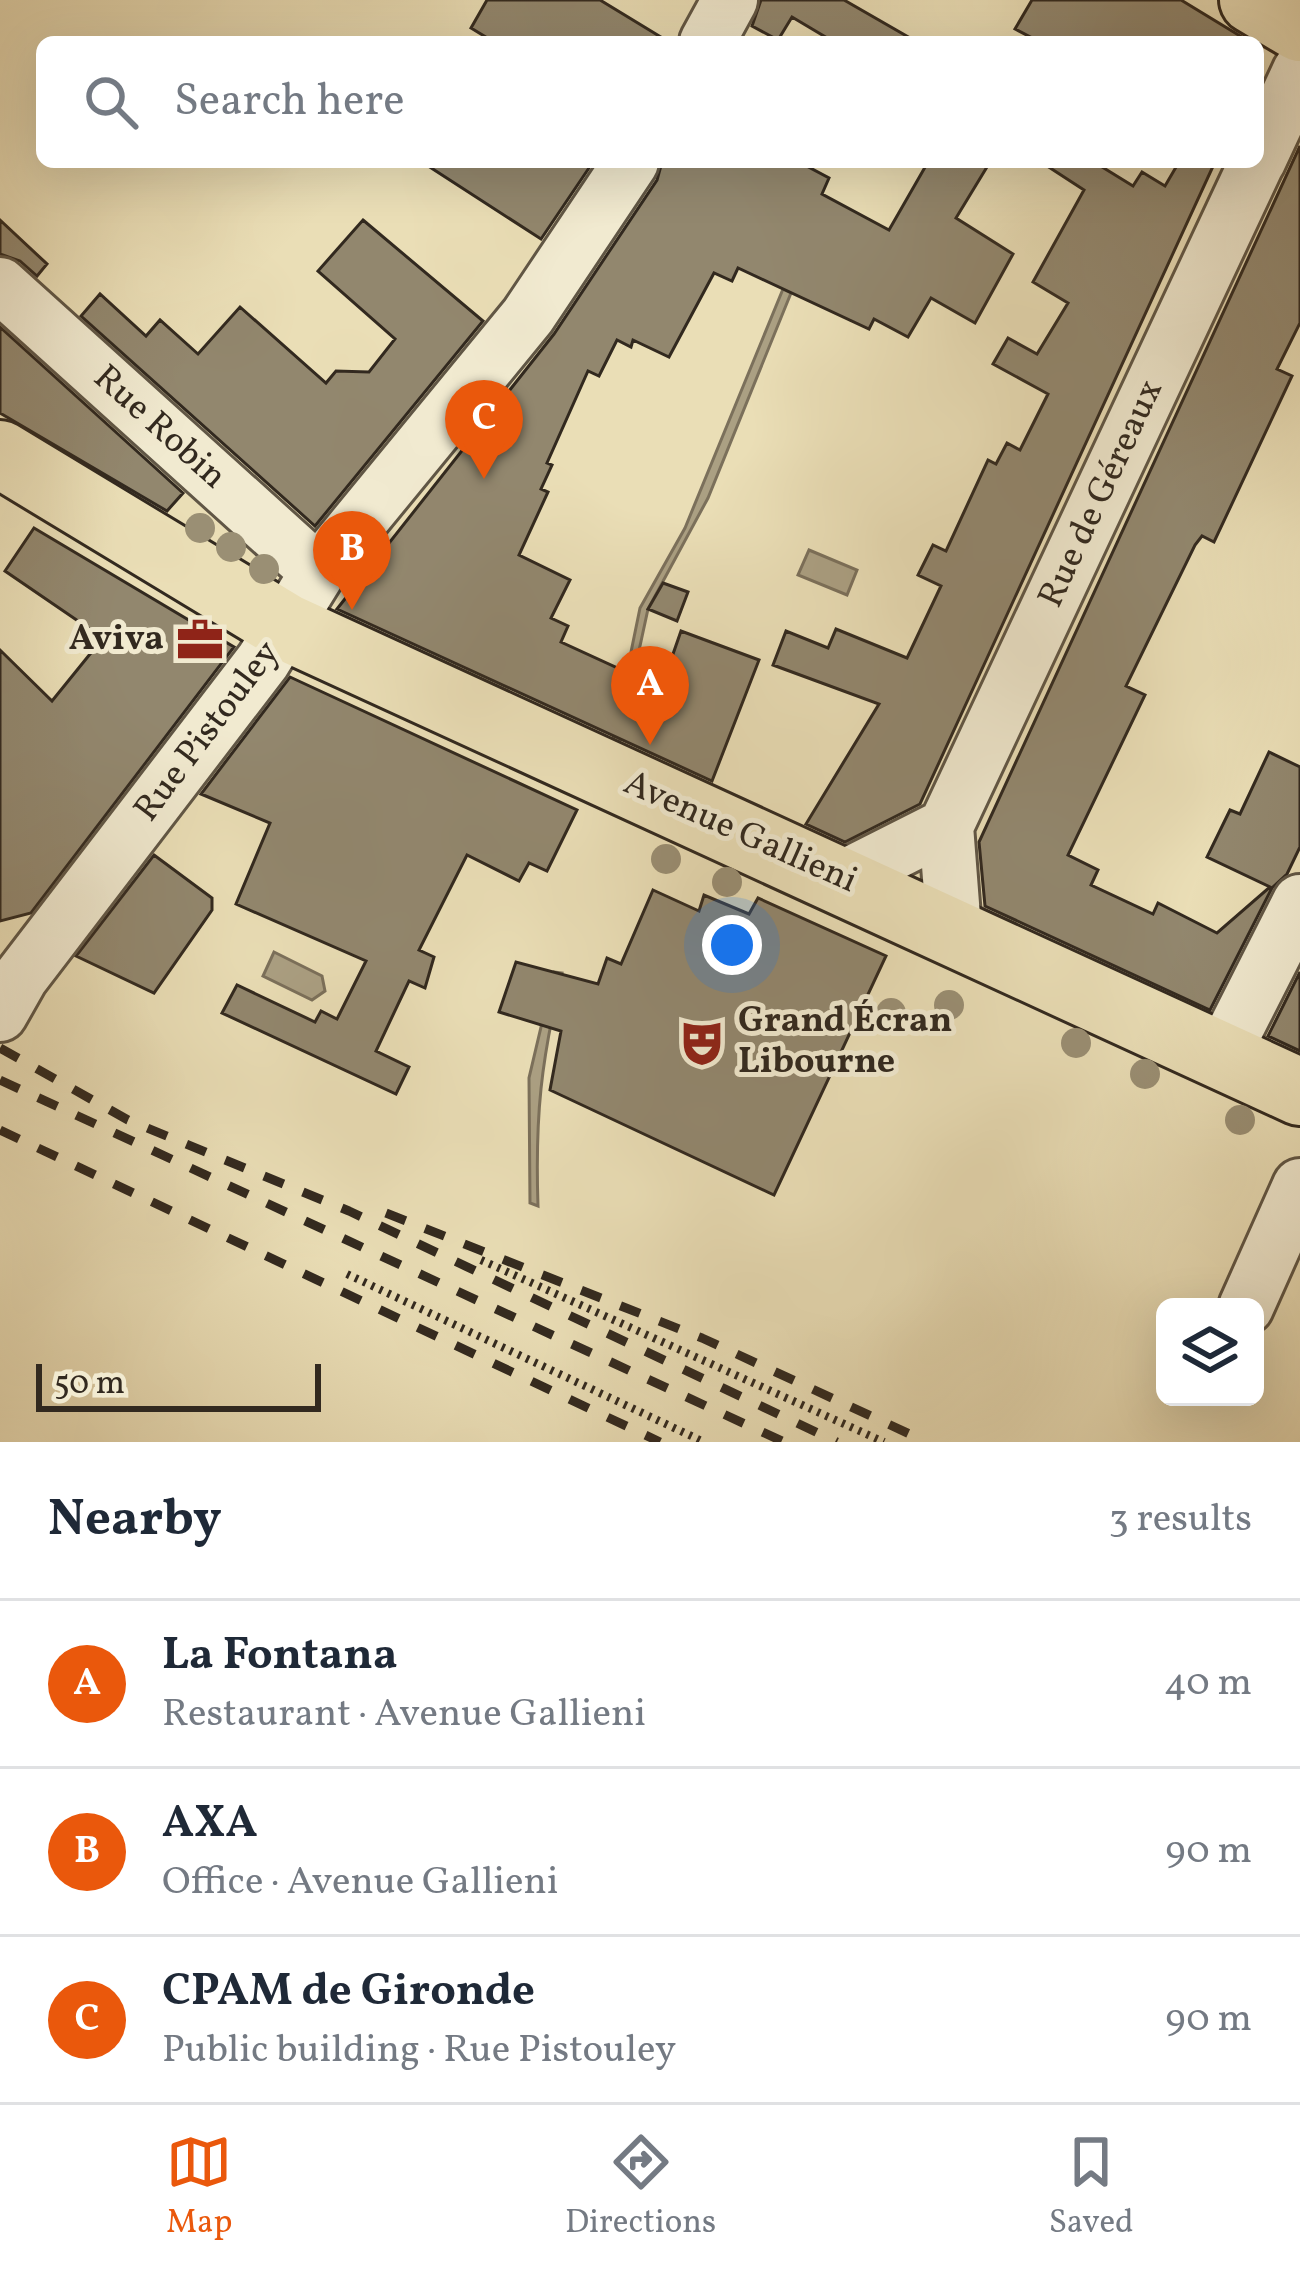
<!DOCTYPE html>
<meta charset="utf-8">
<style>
:root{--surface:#fff;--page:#f6f6f7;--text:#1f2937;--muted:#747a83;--line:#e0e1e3;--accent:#ea580c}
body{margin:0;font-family:Vollkorn,serif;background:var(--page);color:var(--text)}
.controls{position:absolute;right:36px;bottom:36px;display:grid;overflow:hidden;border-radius:18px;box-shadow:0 12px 48px #0002}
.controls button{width:108px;height:108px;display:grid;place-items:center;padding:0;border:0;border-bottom:3px solid var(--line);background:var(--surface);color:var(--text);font:60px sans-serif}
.scale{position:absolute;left:36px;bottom:30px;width:285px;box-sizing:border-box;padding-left:12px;border:6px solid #32291f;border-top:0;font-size:33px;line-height:42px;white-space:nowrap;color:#32291f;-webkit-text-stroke:9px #f1ead0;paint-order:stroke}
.you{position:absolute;left:732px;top:945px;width:42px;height:42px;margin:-30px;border:9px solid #fff;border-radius:50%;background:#1a73e8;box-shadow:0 0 0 18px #1a73e833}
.badge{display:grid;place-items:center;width:78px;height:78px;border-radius:50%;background:var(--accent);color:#fff;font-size:39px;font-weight:700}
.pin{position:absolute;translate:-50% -99px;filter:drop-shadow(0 3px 6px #0008)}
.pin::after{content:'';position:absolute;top:63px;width:42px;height:36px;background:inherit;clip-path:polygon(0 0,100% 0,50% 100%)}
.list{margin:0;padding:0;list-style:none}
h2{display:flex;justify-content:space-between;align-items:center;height:156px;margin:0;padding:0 48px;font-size:51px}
h2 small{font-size:39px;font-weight:400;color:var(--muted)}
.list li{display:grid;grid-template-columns:78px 1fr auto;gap:36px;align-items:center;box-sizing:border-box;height:168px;padding:0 48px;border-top:3px solid var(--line)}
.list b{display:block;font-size:45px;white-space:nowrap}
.list p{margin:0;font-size:39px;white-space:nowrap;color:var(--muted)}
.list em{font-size:39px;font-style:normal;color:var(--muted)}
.icon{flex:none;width:66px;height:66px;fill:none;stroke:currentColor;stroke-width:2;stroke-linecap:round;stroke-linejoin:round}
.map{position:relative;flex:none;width:1300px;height:1442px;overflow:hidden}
.search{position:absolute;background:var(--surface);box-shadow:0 12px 48px #0002;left:36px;right:36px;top:36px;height:132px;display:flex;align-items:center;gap:30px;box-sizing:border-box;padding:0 42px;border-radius:18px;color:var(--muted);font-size:45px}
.sheet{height:660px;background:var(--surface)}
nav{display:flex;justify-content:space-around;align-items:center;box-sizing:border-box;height:168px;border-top:3px solid var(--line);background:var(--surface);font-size:33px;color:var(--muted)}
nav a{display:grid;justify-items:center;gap:6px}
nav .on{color:var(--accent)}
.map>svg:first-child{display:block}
</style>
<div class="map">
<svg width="1300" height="1442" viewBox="0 0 1300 1442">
<rect width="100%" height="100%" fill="#eadeb6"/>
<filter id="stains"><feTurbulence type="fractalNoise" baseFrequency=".00167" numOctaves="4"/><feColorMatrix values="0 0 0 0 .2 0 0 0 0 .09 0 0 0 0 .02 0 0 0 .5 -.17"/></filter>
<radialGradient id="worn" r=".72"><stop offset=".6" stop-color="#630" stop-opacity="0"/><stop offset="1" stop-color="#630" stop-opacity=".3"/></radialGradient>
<!-- water -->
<path fill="#aba083" stroke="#7b705b" stroke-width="3" d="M783,289L791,293L708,498L648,609L619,743L613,740L640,608L685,528Z
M809,550L857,570L847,595L798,575Z
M274,952L322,976L325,991L312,1000L263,976Z
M554,972L562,973C541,1061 535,1116 538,1206L530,1203L529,1078Z"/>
<!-- building -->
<path fill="#92876e" stroke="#32291f" stroke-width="3" d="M487,0H600L669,42H494L471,28Z
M761,0H844L917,42H834L792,17L778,40L752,26Z
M1032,0H1181L1250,42H1040L1015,29Z
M1300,146V323L1277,369L1292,376L1214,542L1202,536L1195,545L1126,686L1145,695L1068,855L1098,870L1091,885L1153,914L1158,903L1217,933L1270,887L1207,857L1230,810L1240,814L1269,752L1300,767V847L1287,874L1272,888L1210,1010L985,906L979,842Z
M422,162H593L541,239Z
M662,162H799L829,178L822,194L889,230L928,162H990L956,218L1013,254L975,323L931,298L908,337L874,319L869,329L738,268L732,281L714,273L669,357L633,340L631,347L617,340L599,376L588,371L547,463L552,465L541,489L548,492L519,555L570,580L551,618L568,626L561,642L633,675L634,669L664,680L681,631L759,660L712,781L337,609L554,334L657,180Z
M1041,162H1094L1133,186L1142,172L1165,186L1179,162H1215L920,804L845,842L806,824L879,704L773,665L786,631L828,648L836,629L907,658L941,586L918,575L933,545L946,551L988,460L996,464L1007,443L1020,450L1048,394L993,364L1008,338L1037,354L1068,303L1033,282L1084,190Z
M0,220L47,264L37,276L20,261L0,254Z
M363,220L483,321L315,526L81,316L100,294L146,336L160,320L198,354L240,307L326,383L336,371L369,372L395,339L318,271Z
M0,327L183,493L167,511L0,413Z
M34,528L234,647L31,913L0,921V650L52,701L103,638L5,571Z
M663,583L688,592L677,621L648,609Z
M290,677L577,810L547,871L529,863L519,881L467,855L419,950L434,957L425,988L409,981L376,1051L409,1067L396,1094L222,1013L237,985L315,1022L321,1011L337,1019L366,961L236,904L270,823L201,794Z
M154,855L212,898V910L154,993L76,956Z
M653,890L699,911L704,895L749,914L758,898L886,956L774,1195L550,1090L561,1031L499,1012L516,962L598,984L607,958L621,964Z
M1300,972V1051L1268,1036Z"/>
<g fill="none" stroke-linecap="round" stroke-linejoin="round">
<defs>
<path id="minor" d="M707,42L730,0
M1258,161L1300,71
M0,285L318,572
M841,879L946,826
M954,930L946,826L1257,162
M0,1014L21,977L263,661L318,572L528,316L631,162
M1222,1056L1300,902
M1246,1307L1300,1186"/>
<path id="major" d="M1253,0L1300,28
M0,454L286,627L1300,1092"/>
</defs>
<!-- minor casing -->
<use href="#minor" stroke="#605645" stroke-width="60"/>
<!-- major casing -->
<use href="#major" stroke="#32291f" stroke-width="72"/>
<!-- path -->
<path stroke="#32291f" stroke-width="8" stroke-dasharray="3 6" stroke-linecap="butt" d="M481,1260L884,1442
M347,1274L704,1442"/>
<!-- minor -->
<use href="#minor" stroke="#f1ead0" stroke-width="54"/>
<!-- major -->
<use href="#major" stroke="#eadeb6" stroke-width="66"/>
<!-- rail -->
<path stroke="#32291f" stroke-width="9" stroke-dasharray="21 21" stroke-linecap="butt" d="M0,1048L128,1120L349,1211L837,1442
M0,1080L784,1442
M0,1130L660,1442
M386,1213L702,1338L927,1442"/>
</g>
<!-- trees -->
<g fill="#9a8f74">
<circle cx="200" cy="528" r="15"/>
<circle cx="231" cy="547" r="15"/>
<circle cx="264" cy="569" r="15"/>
<circle cx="666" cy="859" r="15"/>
<circle cx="727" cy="882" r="15"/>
<circle cx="949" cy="1005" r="15"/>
<circle cx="891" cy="1013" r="15"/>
<circle cx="1076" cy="1043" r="15"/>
<circle cx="1145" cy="1074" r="15"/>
<circle cx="1240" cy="1120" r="15"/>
</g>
<!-- icons -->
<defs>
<symbol id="office-bare" viewBox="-9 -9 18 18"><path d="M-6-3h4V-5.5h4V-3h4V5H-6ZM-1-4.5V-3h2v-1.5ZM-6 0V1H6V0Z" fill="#8f2418" stroke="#f1ead0" stroke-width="2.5" paint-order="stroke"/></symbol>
<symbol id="theatre-bare" viewBox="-9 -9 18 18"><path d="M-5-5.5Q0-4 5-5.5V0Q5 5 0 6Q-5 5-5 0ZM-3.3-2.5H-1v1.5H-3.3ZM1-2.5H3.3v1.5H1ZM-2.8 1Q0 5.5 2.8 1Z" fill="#8f2418" stroke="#f1ead0" stroke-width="2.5" paint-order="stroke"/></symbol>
</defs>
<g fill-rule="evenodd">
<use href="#office-bare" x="167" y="607" width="66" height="66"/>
<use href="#theatre-bare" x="669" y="1010" width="66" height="66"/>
</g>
<g text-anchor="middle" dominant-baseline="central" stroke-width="10" stroke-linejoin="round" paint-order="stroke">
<!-- street labels -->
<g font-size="36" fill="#32291f" stroke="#f1ead0">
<text transform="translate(159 428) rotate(42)">Rue Robin</text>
<text transform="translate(1102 494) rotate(-65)">Rue de Géreaux</text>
<text transform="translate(208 732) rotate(-53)">Rue Pistouley</text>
<text transform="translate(740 833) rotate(24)">Avenue Gallieni</text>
</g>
<!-- poi labels -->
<g font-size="36" font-weight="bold" fill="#32291f" stroke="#f1ead0" text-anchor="end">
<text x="164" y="640">Aviva</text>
<text x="738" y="1022" text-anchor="start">Grand Écran<tspan x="738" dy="41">Libourne</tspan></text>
</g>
</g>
<rect width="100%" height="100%" filter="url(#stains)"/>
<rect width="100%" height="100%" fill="url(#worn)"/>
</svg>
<div class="controls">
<button><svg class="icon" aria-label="layers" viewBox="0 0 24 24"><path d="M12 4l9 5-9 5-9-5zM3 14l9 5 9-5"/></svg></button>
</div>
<div class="scale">50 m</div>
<div class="you"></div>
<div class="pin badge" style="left:650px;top:745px">A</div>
<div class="pin badge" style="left:352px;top:610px">B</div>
<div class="pin badge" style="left:484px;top:479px">C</div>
<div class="search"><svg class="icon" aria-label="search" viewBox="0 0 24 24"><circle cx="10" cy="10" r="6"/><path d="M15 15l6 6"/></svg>Search here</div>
</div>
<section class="sheet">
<h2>Nearby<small>3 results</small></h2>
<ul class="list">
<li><span class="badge">A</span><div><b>La Fontana</b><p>Restaurant · Avenue Gallieni</p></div><em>40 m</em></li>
<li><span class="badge">B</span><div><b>AXA</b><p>Office · Avenue Gallieni</p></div><em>90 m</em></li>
<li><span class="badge">C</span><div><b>CPAM de Gironde</b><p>Public building · Rue Pistouley</p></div><em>90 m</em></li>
</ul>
</section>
<nav>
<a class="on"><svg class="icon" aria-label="map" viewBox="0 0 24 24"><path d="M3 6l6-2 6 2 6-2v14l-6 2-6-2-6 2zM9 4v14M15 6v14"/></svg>Map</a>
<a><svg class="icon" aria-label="directions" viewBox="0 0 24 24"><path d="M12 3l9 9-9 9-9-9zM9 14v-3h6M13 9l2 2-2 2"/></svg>Directions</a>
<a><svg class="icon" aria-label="saved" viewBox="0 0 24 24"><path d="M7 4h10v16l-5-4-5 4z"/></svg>Saved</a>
</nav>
